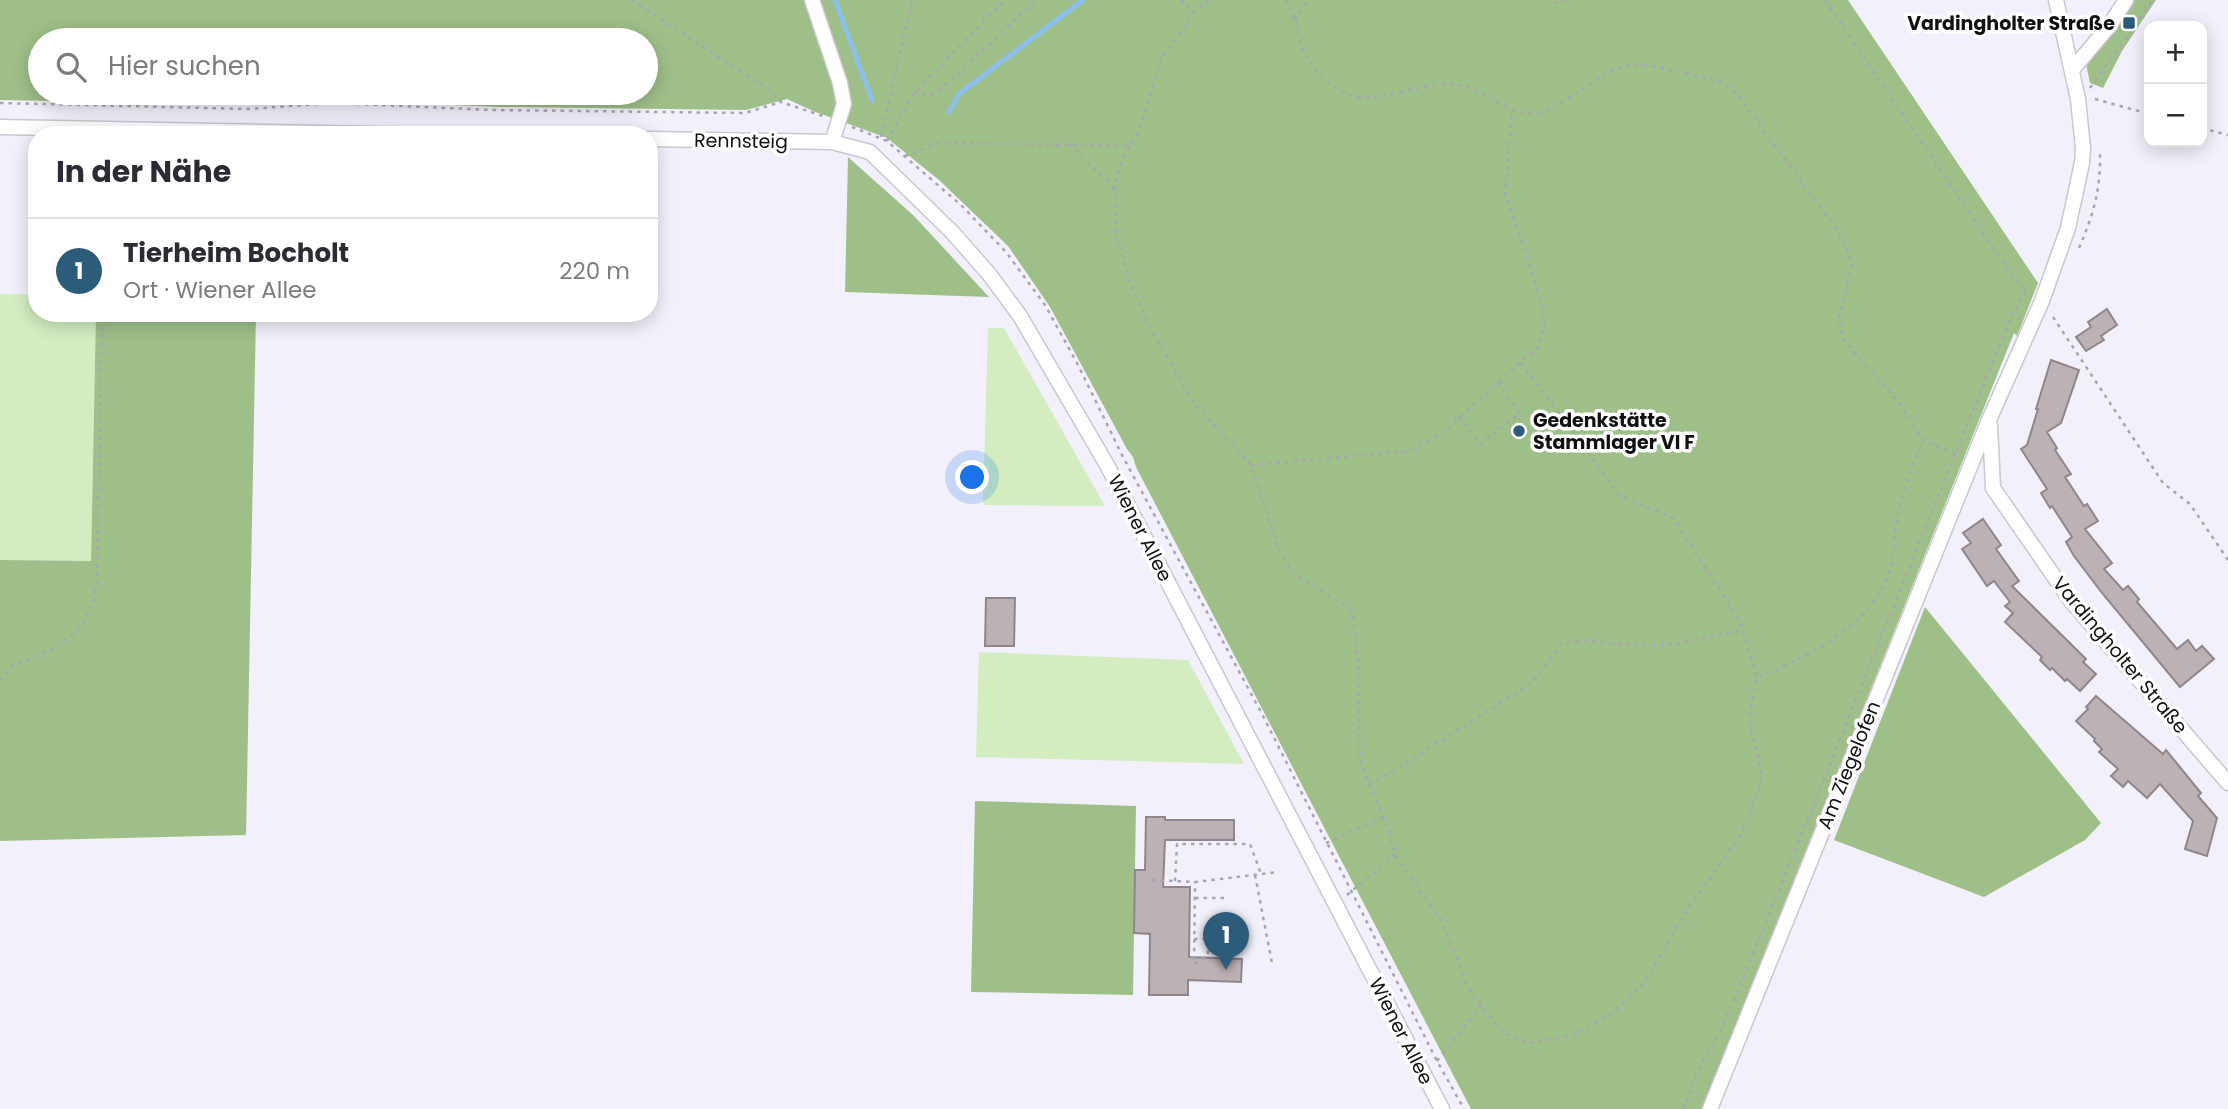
<!DOCTYPE html>
<html lang="de">
<meta charset="utf-8">
<style>
:root{--surface:#fff;--page:#f2f2f3;--text:#2b2b33;--muted:#7c7c81;--line:#e1e1e2;--accent:#2d5b7a}
body{margin:0;font-family:Poppins,sans-serif;background:var(--page);color:var(--text)}
.controls{position:absolute;right:21px;top:21px;display:grid;overflow:hidden;border-radius:14px;box-shadow:0 4px 18px #0003}
.controls button{width:63px;height:63px;display:grid;place-items:center;padding:0;border:0;border-bottom:2px solid var(--line);background:var(--surface);color:var(--text);font:35px sans-serif}
.you{position:absolute;left:973px;top:478px;width:24px;height:24px;margin:-18px;border:5px solid #fff;border-radius:50%;background:#1a73e8;box-shadow:0 0 0 10px #1a73e833}
.badge{display:grid;place-items:center;width:46px;height:46px;border-radius:50%;background:var(--accent);color:#fff;font-size:23px;font-weight:700}
.pin{position:absolute;translate:-50% -58px;filter:drop-shadow(0 2px 4px #0008)}
.pin::after{content:'';position:absolute;top:37px;width:24px;height:21px;background:inherit;clip-path:polygon(0 0,100% 0,50% 100%)}
.list{margin:0;padding:0;list-style:none}
h2{display:flex;justify-content:space-between;align-items:center;height:91px;margin:0;padding:0 28px;font-size:30px}
h2 small{font-size:23px;font-weight:400;color:var(--muted)}
.list li{display:grid;grid-template-columns:46px 1fr auto;gap:21px;align-items:center;box-sizing:border-box;height:105px;padding:0 28px;border-top:2px solid var(--line)}
.list b{display:block;font-size:26px;white-space:nowrap}
.list p{margin:0;font-size:23px;white-space:nowrap;color:var(--muted)}
.list em{font-size:23px;font-style:normal;color:var(--muted)}
.icon{flex:none;width:38px;height:38px;fill:none;stroke:currentColor;stroke-width:2;stroke-linecap:round;stroke-linejoin:round}
.map{position:relative;flex:none;width:2228px;height:1109px;overflow:hidden}
.search{position:absolute;background:var(--surface);box-shadow:0 4px 18px #0003;left:28px;top:28px;width:630px;height:77px;display:flex;align-items:center;gap:18px;box-sizing:border-box;padding:0 24px;border-radius:38px;color:var(--muted);font-size:26px}
.panel{position:absolute;background:var(--surface);box-shadow:0 4px 18px #0003;left:28px;top:126px;width:630px;height:196px;border-radius:28px}
.map>svg:first-child{display:block}
</style>
<div class="map">
<svg width="2228" height="1109" viewBox="0 0 2228 1109">
<rect width="100%" height="100%" fill="#f2f0fa"/>
<!-- green -->
<path fill="#d3edc1" d="M0,294L37,295V313H96L91,561L0,560Z
M988,328H1004L1105,506L983,505Z
M979,652L1188,660L1244,764L976,757Z"/>
<!-- forest -->
<path fill="#9fbf89" fill-rule="evenodd" d="M0,0H1848L2038,283L2017,336L2014,333L1702,1109H1471L1136,467L1133,457L1127,449L1050,307L1008,246L939,180L887,138L813,111L787,99L746,110L500,107L334,100L246,105L0,100ZM40,40H646V93H40Z
M2131,0H2156L2122,51L2103,88L2090,83L2086,64Z
M848,157L914,216L989,297L845,292Z
M96,313H256L246,835L0,841V560L91,561Z
M1925,607L2101,823L2085,840L1984,897L1834,840Z
M975,801L1136,806L1133,995L971,992Z"/>
<g fill="none" stroke-linecap="round" stroke-linejoin="round">
<!-- stream -->
<path stroke="#8cbfeb" stroke-width="5" d="M835,0L872,100
M949,112L959,94L1083,0"/>
</g>
<!-- building -->
<path fill="#bcb1b4" stroke="#908689" stroke-width="2" d="M2107,309L2117,325L2101,336L2104,340L2086,351L2076,337L2091,327L2088,322Z
M2051,360L2079,370L2061,423L2047,432L2057,448L2055,450L2071,474L2065,477L2084,506L2087,504L2098,521L2085,529L2112,563L2104,569L2123,590L2128,586L2139,599L2137,602L2177,649L2188,640L2196,651L2202,646L2214,659L2180,687L2102,593L2074,556L2066,542L2072,537L2052,506L2050,508L2041,493L2047,489L2021,449L2027,445L2038,409H2036Z
M1983,519L2001,545L1996,549L2019,581L2012,586L2086,659L2083,662L2096,674L2080,691L2067,679L2065,681L2052,668L2050,670L2040,660L2042,657L2005,622L2013,613L2005,606L2010,602L1994,581L1987,586L1962,549L1971,543L1963,533Z
M986,598H1015L1014,646H985Z
M2096,696L2163,754L2166,750L2201,793L2198,796L2217,818L2207,856L2185,849L2193,821L2160,784L2147,798L2128,781L2123,787L2111,776L2118,769L2099,752L2102,749L2094,741L2095,739L2076,721L2088,709L2086,707Z
M1146,817H1165V820H1234V840H1165L1163,887H1190L1189,957L1242,959L1241,982L1188,980V995H1149L1150,934L1134,933L1135,870H1145Z"/>
<g fill="none" stroke-linecap="round" stroke-linejoin="round">
<defs>
<path id="street" d="M812,0L840,83L844,104L832,142
M2072,70L2109,26L2126,0
M0,127L425,135
M649,139L832,142L870,152L952,232L989,274L1020,316L1107,465L1442,1109
M1990,425L1993,488L2071,601L2228,783
M1710,1109L1989,420L2042,301L2068,228L2082,163L2083,148L2078,99L2056,0"/>
</defs>
<!-- street casing -->
<use href="#street" stroke="#c9c7d0" stroke-width="17"/>
<!-- path -->
<path stroke="#a7a6ae" stroke-width="2.5" stroke-dasharray="3.5 5" stroke-linecap="butt" d="M632,0L766,88L781,102L823,116
M1181,0L1194,12
M1208,0L1194,12L1161,59L1139,131L1120,165L1115,188L1116,234L1130,283L1149,325L1193,402L1251,465L1280,553L1294,574L1345,605L1353,615L1358,658L1360,761L1389,831L1395,855L1441,920L1471,994L1504,1033L1530,1043L1572,1036L1611,1014L1643,985L1687,910L1742,833L1761,784V770L1749,719L1757,677C1809,657 1872,626 1890,569C1894,553 1894,537 1897,521C1901,493 1913,466 1923,440
M1285,0C1294,11 1296,26 1300,39C1306,62 1321,80 1342,92C1373,108 1418,82 1452,84C1482,86 1505,116 1537,113C1549,112 1560,103 1570,97C1588,86 1609,68 1631,65C1647,63 1673,71 1689,74C1708,79 1723,79 1737,94L1832,223L1847,247L1852,264L1839,317L1842,338L1900,404L1923,440L1955,454
M1825,0L1998,255L2019,283L2026,290
M1555,3L1567,0
M1295,20L1308,0
M2090,88L2153,0
M915,92L930,96L952,79L1036,0
M2095,99L2149,114
M0,103L248,109L333,103L492,110L745,113L781,102
M852,127L887,141L962,206L1006,252L1045,305L1077,363L1123,457L1261,712L1437,1061L1464,1109
M2202,128L2228,135
M881,137L912,0
M887,141L915,92L1005,0
M1069,144L1114,188
M905,156L939,143L1130,146
M2079,248C2094,213 2101,189 2100,150
M2053,317L2163,483L2190,504L2228,560
M1521,363L1620,496L1673,518L1740,621L1757,675
M1459,417L1480,444L1520,413L1498,383
M1251,465L1411,451L1446,430L1540,345L1545,319L1527,254L1505,194L1512,110
M0,680L12,666L55,648L82,627L94,601L97,578L102,313
M1369,784L1396,769L1532,683L1561,644L1583,640L1628,645H1669L1743,630
M1326,843L1383,817
M1255,875L1272,963
M1152,880L1195,882L1279,872
M1175,881L1177,844H1250L1261,874
M1347,895L1395,855
M1195,898H1227
M1194,939H1208V955L1194,964L1195,882
M1208,945L1230,946
M1437,1061L1481,1005
M1684,1109L1698,1069L1718,1036L1736,996L1988,373L2013,314L2027,290"/>
<!-- street -->
<use href="#street" stroke="#fff" stroke-width="14"/>
</g>
<!-- markers -->
<g fill="#2d5b7a" stroke="#fff" stroke-width="2.5">
<rect x="2122" y="16" width="14" height="14" rx="3.5"/>
<circle cx="1519" cy="431" r="7"/>
</g>
<g text-anchor="middle" dominant-baseline="central" stroke-width="7" stroke-linejoin="round" paint-order="stroke">
<!-- poi labels -->
<g font-size="19" font-weight="bold" fill="#101013" stroke="#fff" text-anchor="end">
<text x="2115" y="23">Vardingholter Straße</text>
<text x="1533" y="420" text-anchor="start">Gedenkstätte<tspan x="1533" dy="22">Stammlager VI F</tspan></text>
</g>
<!-- street labels -->
<g font-size="19" fill="#101013" stroke="#fff">
<text transform="translate(741 141) rotate(1)">Rennsteig</text>
<text transform="translate(1140 528) rotate(63)">Wiener Allee</text>
<text transform="translate(2120 655) rotate(50)">Vardingholter Straße</text>
<text transform="translate(1849 765) rotate(-68)">Am Ziegelofen</text>
<text transform="translate(1401 1031) rotate(63)">Wiener Allee</text>
</g>
</g>
</svg>
<div class="controls">
<button>+</button>
<button>−</button>
</div>
<div class="you"></div>
<div class="pin badge" style="left:1226px;top:970px">1</div>
<div class="search"><svg class="icon" aria-label="search" viewBox="0 0 24 24"><circle cx="10" cy="10" r="6"/><path d="M15 15l6 6"/></svg>Hier suchen</div>
<section class="panel">
<h2>In der Nähe<small></small></h2>
<ul class="list">
<li><span class="badge">1</span><div><b>Tierheim Bocholt</b><p>Ort · Wiener Allee</p></div><em>220 m</em></li>
</ul>
</section>
</div>
